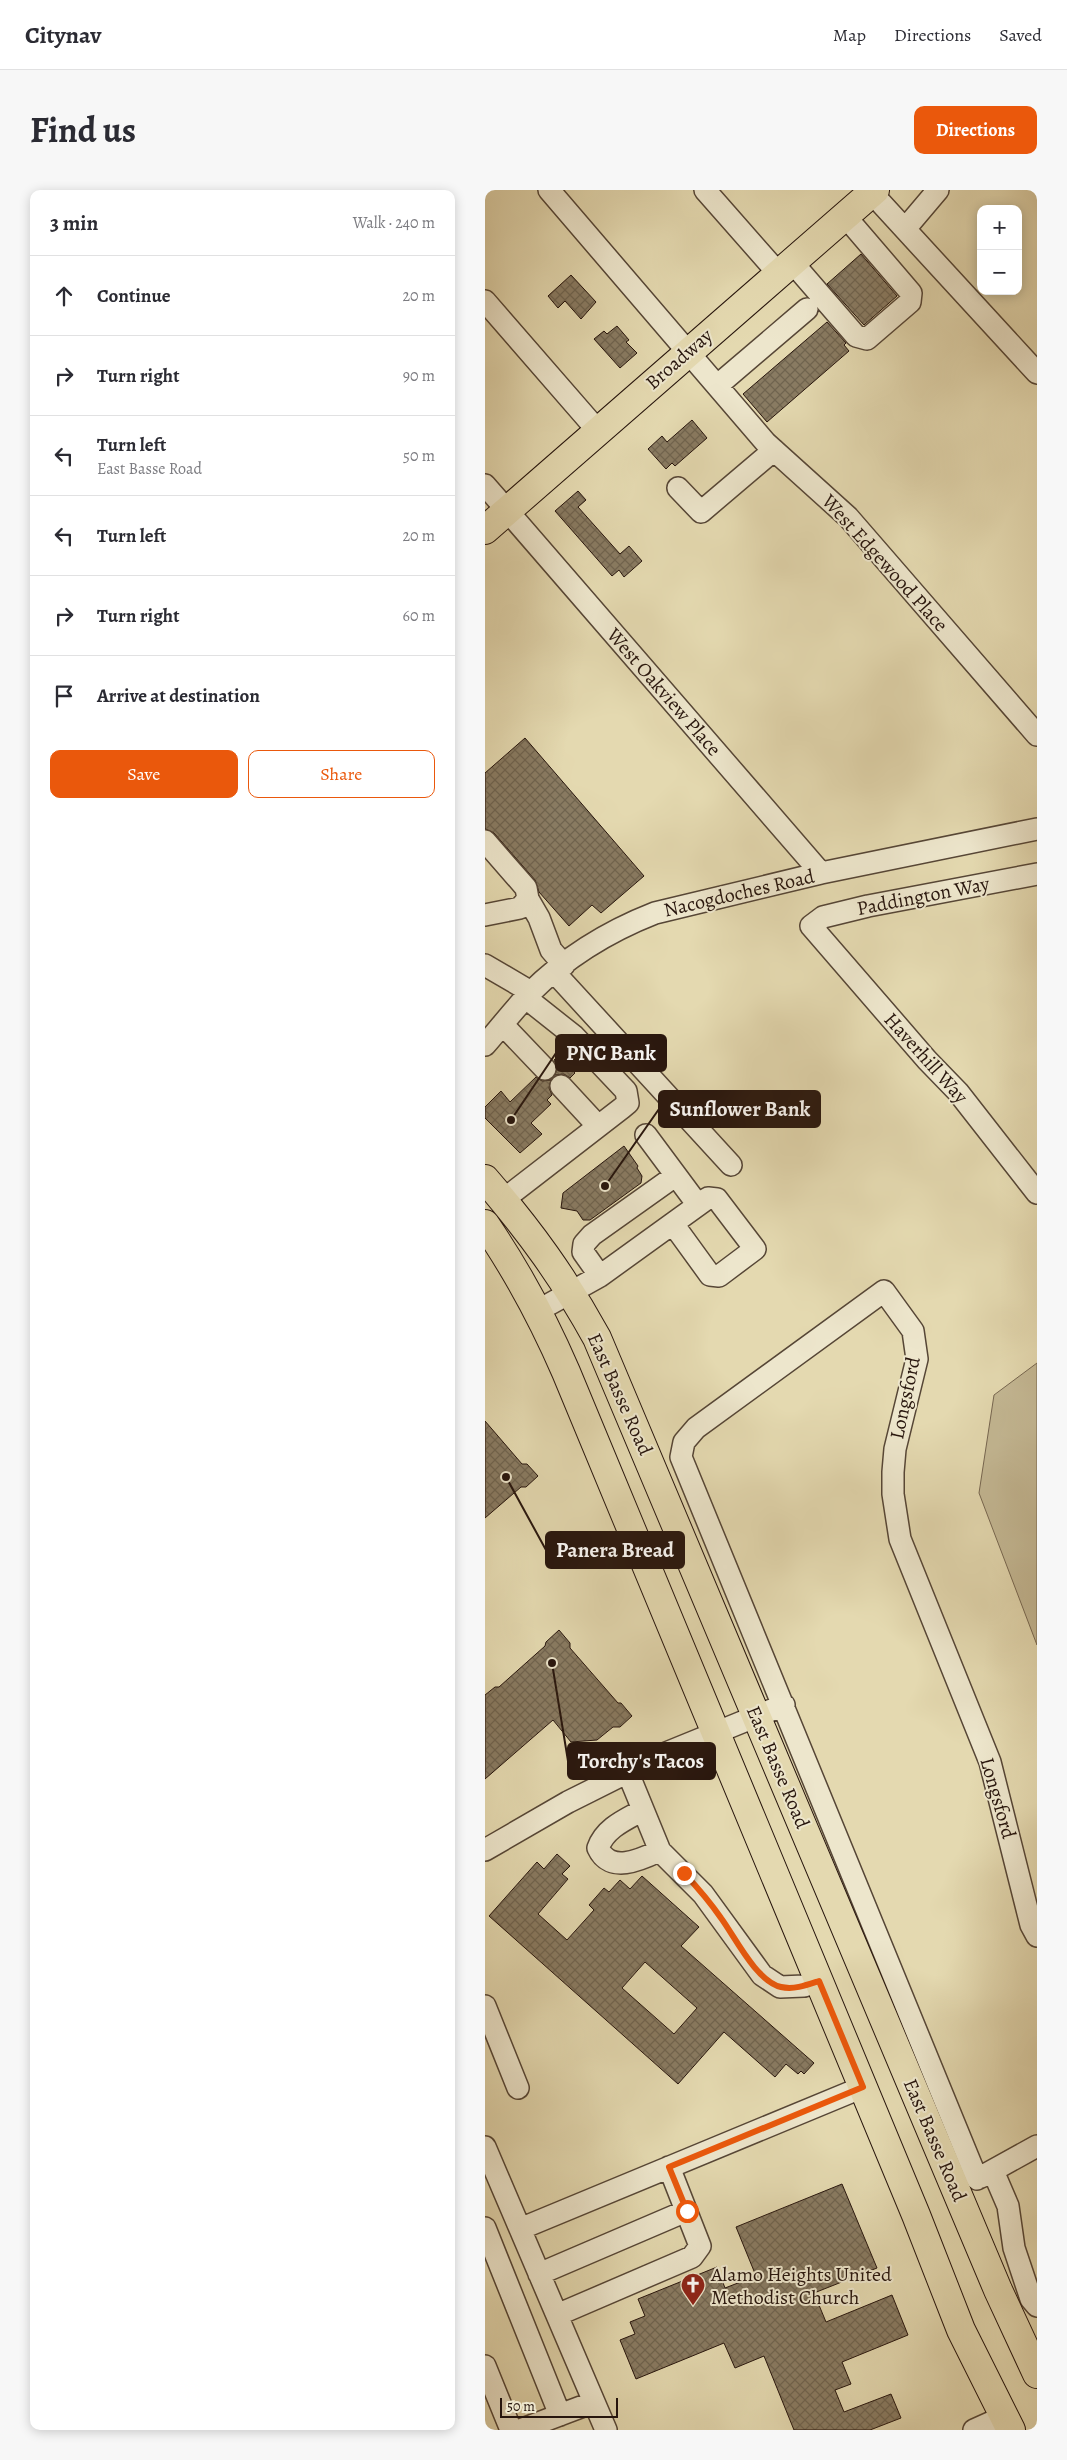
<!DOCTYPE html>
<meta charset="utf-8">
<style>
:root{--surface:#fff;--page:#f7f7f7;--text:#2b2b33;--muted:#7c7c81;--line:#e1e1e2;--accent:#ea580c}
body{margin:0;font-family:Alegreya,serif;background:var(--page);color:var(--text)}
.controls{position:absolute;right:15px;top:15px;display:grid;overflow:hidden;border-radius:10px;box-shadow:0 2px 12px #0003}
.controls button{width:45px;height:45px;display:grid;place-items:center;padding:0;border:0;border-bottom:1px solid var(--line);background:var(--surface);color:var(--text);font:25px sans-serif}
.scale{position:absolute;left:15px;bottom:12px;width:118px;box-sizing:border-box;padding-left:5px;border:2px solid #27150d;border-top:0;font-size:14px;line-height:18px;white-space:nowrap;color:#27150d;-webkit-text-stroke:4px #ede6cc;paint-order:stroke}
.stop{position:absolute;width:15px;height:15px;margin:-11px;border:4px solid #ea580c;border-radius:50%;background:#fff}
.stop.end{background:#ea580c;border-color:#fff;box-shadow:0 1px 5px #0008}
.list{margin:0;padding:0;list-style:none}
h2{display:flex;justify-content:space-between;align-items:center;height:65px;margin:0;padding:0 20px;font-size:21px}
h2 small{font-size:16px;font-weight:400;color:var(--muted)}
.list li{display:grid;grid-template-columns:32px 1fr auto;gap:15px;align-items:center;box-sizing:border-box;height:80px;padding:0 20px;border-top:1px solid var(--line)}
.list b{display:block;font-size:19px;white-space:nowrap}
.list p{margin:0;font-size:16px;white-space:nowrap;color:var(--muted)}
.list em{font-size:16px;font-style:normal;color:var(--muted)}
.actions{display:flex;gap:10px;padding:15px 20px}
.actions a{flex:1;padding:11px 0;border:1px solid var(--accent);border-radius:10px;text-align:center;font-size:18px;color:var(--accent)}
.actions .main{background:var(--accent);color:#fff}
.icon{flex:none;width:28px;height:28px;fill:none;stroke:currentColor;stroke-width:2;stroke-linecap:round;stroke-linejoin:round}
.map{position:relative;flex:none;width:552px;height:2240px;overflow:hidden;border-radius:10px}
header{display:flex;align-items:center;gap:30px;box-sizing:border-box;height:70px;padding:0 25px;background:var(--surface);border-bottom:1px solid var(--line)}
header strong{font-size:24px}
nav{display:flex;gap:28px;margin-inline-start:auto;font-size:18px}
.intro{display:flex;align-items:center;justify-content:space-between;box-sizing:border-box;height:120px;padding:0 30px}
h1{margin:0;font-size:35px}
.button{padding:12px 22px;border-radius:10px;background:var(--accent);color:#fff;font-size:18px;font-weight:700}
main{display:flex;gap:30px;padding:0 30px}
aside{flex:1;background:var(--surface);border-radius:10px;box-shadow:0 2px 12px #0003}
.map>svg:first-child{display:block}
</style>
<header>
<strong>Citynav</strong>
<nav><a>Map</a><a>Directions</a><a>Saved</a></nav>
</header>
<div class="intro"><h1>Find us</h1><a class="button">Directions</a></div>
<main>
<aside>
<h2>3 min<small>Walk · 240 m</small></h2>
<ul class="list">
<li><svg class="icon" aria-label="ahead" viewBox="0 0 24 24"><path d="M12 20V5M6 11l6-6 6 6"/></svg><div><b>Continue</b></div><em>20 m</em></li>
<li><svg class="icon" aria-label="right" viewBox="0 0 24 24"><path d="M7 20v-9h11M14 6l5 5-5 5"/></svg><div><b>Turn right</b></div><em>90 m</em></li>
<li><svg class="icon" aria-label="left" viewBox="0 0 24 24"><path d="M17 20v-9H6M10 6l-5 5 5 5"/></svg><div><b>Turn left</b><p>East Basse Road</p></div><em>50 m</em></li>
<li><svg class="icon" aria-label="left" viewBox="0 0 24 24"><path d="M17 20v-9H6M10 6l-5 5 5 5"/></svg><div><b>Turn left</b></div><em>20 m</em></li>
<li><svg class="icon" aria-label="right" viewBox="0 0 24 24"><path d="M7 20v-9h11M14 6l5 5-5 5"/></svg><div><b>Turn right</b></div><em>60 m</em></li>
<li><svg class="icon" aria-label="arrive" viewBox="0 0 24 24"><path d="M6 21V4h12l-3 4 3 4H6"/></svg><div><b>Arrive at destination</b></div></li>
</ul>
<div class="actions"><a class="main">Save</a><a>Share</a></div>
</aside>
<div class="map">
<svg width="552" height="2240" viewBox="0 0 552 2240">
<defs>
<pattern id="building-cross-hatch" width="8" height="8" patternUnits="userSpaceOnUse" patternTransform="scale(1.25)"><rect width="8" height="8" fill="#897b62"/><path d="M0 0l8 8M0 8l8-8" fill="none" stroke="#70644f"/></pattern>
</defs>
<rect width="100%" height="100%" fill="#e4d9b0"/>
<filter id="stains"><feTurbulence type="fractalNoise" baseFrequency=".004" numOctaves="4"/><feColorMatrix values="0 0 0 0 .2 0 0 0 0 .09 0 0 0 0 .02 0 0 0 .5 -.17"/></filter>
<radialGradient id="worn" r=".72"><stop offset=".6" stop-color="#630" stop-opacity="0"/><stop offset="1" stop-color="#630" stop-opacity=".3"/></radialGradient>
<!-- green -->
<path fill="#c4b894" stroke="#766650" d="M552,1173V1455L494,1303L509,1205Z"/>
<!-- building -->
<path fill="url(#building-cross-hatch)" stroke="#27150d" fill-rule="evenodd" d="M376,64L412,106L379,135L342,94Z
M86,85L111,112L96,129L80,111L73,118L63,106Z
M342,132L361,153L359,155L364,161L282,232L258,204Z
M132,136L144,150L141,152L152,163L135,178L109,149L119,141L122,144Z
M207,230L222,248L190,276L187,273L181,279L163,259L177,246L182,252Z
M93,301L101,310L93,317L135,364L144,356L157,371L139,387L134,380L127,386L70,321Z
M40,548L159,686L116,723L107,715L84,736L54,702L50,690L9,643L0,639V583Z
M73,866L90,883L85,888L79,884L70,885L72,877L69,870Z
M51,887L57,891L66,890L64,898L67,905L62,910L66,914L46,933L57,944L35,963L0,928V917L16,901L25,912Z
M139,956L153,976L152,978L157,986L156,993L105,1030H98L92,1021L76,1018L78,1003Z
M0,1231L37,1274H42L53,1286L41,1297H36L0,1328Z
M74,1440L85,1453V1458L133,1513H136L147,1526L135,1537H128L112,1550L86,1552L68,1530L0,1589V1505L10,1497H14L60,1456L61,1452Z
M72,1664L85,1676L77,1684L83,1689L53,1724L82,1750L109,1720L104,1715L119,1698L124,1702L135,1690L145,1699L157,1686L214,1737L196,1756L329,1873L319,1884L316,1881L313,1884L301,1874L290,1887L239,1842L193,1894L4,1726L52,1672L59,1679ZM160,1772L212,1818L189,1844L137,1798Z
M357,1994L392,2078L329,2103L341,2132L407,2105L423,2145L357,2172L366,2194L350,2200L359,2222L406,2204L416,2228L385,2240H309L279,2166L250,2178L239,2153L151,2189L135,2150L150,2144L145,2132L160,2126L153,2109L232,2077L240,2098L271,2086L251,2037Z"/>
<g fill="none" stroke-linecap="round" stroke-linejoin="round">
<defs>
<path id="minor" d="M64,0L281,253L363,327L552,545
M220,0L293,83
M384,0L552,183
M420,39L453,0
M307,72L371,146L382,149L425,112L426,103L360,26
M0,111L113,241
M233,195L322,119
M0,295L336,683
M193,298L216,322L289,260
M0,651L41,698L43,709L54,728L66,760L79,775
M552,684L383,716L338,727L326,736L442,870L473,902L552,1003
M0,725L35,718L43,709
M0,775L46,802
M70,783L246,975
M18,835L60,879
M0,855C15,838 29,819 45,803C80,768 124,741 170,723L336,683L552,639
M76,896L113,936
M161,945L213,1015
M18,1010L137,918L143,913L141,901L89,846L41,808
M115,1086L98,1062L99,1054L107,1045L190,986
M54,1120L115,1086L223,1008L232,1009L270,1059L234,1086L225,1085L188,1034
M143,1583L175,1661L218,1704L277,1785L295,1797L319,1796L334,1791
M158,1620C140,1630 120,1638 113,1658C125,1684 155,1670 174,1661
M0,1660L83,1612L181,1563L299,1515
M0,1816L33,1898
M0,1957L121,2240
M508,1981L523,2016L529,2058L546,2109L552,2116
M496,1987L552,1956
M492,1989L196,1267L199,1252L211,1238L399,1101L428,1141L432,1169L410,1259L408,1282V1304L415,1349L505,1572L546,1735L552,1746
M0,2038L75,2225
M35,2039L378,1897
M54,2084L201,2021
M72,2125L207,2067L215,2056L184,1977
M0,2176L26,2240
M35,2240L109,2212
M489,2240L518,2227"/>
<path id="major" d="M0,340L390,0
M0,989C45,1041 79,1088 112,1148L513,2100L552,2184
M0,1034C33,1082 58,1129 81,1182L431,2025L476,2140L526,2240"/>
</defs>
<!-- minor casing -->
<use href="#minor" stroke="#564636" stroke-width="24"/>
<!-- major casing -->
<use href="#major" stroke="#27150d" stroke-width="30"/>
<!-- minor -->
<use href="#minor" stroke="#ede6cc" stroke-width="21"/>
<!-- major -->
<use href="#major" stroke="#e4d9b0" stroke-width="28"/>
</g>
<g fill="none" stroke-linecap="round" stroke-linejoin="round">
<!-- route -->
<path stroke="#ea580c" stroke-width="6" d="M199,1683C212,1697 225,1712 236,1728C250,1747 271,1791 296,1797C309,1800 322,1795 334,1791L378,1897L184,1977L202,2021"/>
</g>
<!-- icons -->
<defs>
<symbol id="church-pin" viewBox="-11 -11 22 30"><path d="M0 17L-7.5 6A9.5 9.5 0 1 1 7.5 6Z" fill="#8f2418" stroke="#ede6cc"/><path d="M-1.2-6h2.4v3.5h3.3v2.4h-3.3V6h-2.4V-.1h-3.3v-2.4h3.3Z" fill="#fff"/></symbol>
</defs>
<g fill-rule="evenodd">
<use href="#church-pin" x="194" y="2081" width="28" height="38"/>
</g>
<g text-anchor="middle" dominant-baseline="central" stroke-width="4" stroke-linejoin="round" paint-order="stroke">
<!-- street labels -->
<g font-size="20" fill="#27150d" stroke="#ede6cc">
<text transform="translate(194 169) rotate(-41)">Broadway</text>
<text transform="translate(400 373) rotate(48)">West Edgewood Place</text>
<text transform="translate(179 502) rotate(49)">West Oakview Place</text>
<text transform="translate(254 703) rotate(-13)">Nacogdoches Road</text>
<text transform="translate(438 706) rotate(-11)">Paddington Way</text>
<text transform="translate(441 868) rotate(48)">Haverhill Way</text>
<text transform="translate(135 1204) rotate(66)">East Basse Road</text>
<text transform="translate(420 1208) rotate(-78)">Longsford</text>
<text transform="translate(293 1577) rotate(67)">East Basse Road</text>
<text transform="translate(513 1608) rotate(74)">Longsford</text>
<text transform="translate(450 1950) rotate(67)">East Basse Road</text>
</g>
<!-- poi labels -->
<g font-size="20" fill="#27150d" stroke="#ede6cc" text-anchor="start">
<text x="226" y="2084">Alamo Heights United<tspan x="226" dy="23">Methodist Church</tspan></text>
</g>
</g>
<!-- callouts -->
<path fill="none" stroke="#27150d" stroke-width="2" d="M26 930L71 863M120 996L174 919M21 1287L61 1360M67 1473L83 1571"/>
<g fill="#27150d" stroke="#ede6cc" stroke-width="2">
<circle cx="26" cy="930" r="5"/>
<circle cx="120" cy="996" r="5"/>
<circle cx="21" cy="1287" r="5"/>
<circle cx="67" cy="1473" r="5"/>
</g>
<g fill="#27150d" stroke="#27150d" stroke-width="2">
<rect x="71" y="845" width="110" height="36" rx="5"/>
<rect x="174" y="901" width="161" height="36" rx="5"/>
<rect x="61" y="1342" width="138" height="36" rx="5"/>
<rect x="83" y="1553" width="147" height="36" rx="5"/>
</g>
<g font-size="21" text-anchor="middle" font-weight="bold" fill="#fff">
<text x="126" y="870">PNC Bank</text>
<text x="255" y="926">Sunflower Bank</text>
<text x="130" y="1367">Panera Bread</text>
<text x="156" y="1578">Torchy's Tacos</text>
</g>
<rect width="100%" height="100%" filter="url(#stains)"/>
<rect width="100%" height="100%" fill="url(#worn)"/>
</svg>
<div class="controls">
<button>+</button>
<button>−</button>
</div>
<div class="scale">50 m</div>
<div class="stop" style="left:202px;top:2021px"></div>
<div class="stop end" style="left:199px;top:1683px"></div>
</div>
</main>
